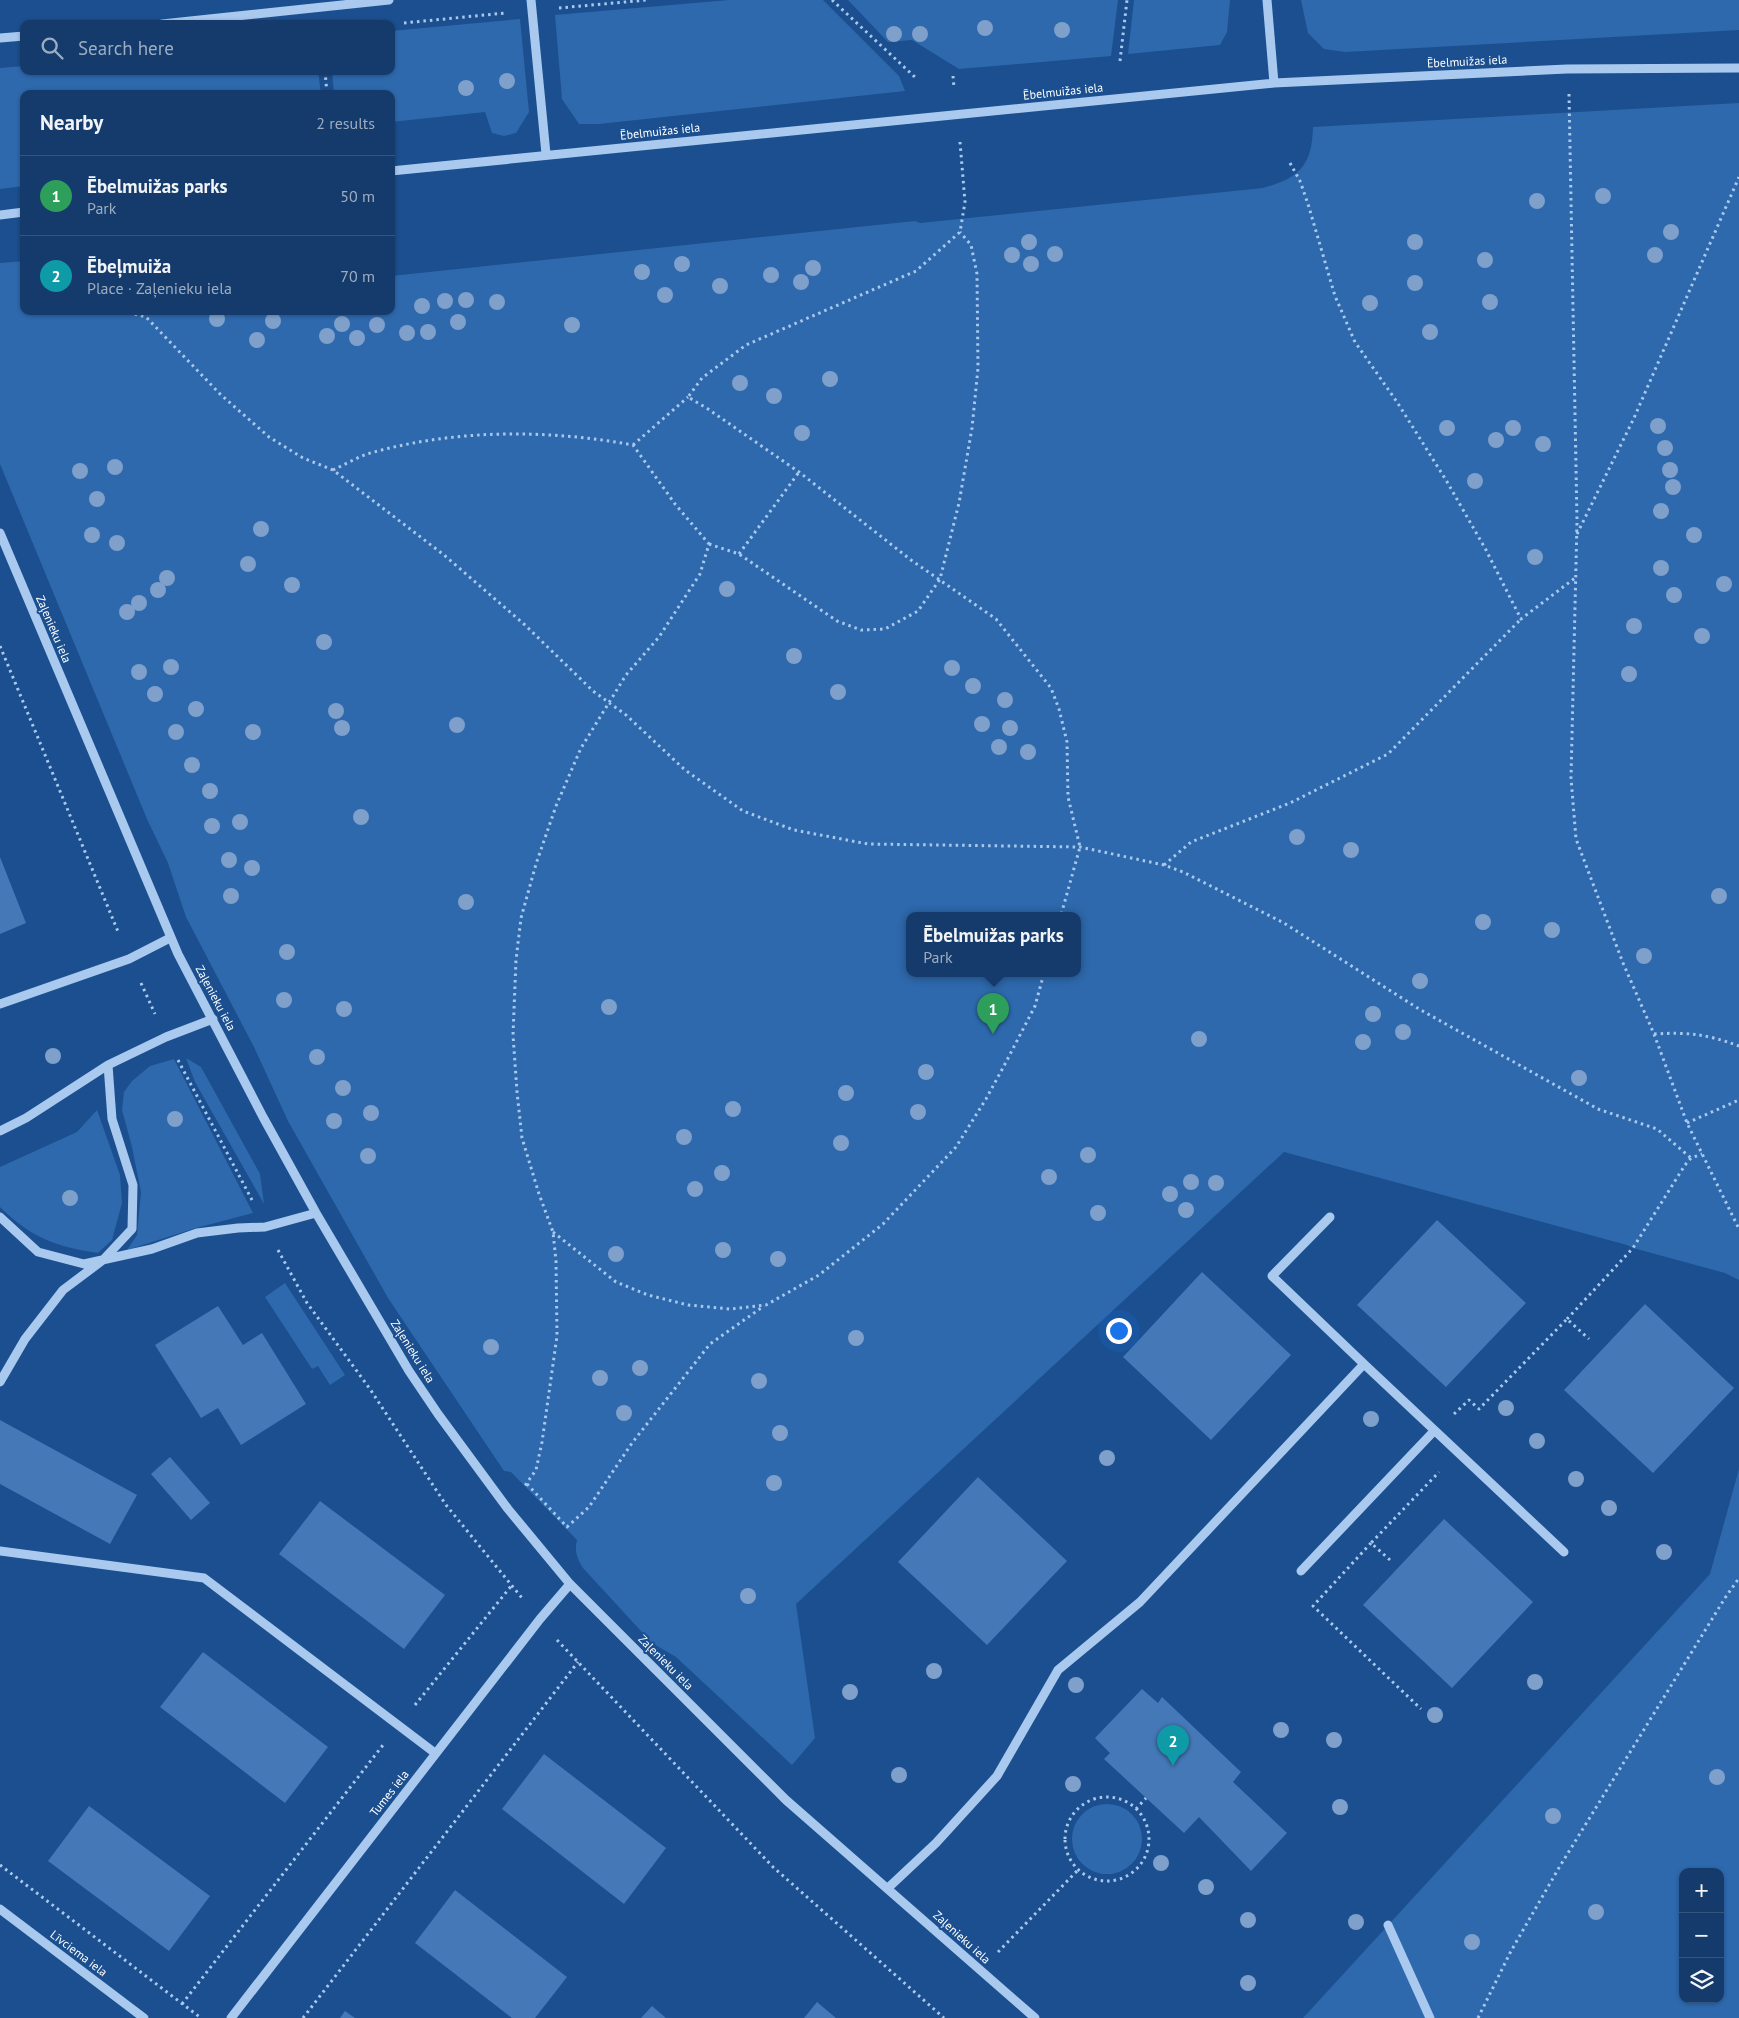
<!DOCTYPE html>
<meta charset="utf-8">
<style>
:root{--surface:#143b6b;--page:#214673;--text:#f1f3f6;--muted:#9dadc1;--line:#33557e;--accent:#ffd166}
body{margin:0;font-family:"PT Sans",sans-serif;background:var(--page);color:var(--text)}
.controls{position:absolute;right:15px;bottom:15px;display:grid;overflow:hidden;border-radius:10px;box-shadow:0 1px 4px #0004}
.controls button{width:45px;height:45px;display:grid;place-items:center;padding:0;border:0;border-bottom:1px solid var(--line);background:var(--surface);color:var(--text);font:25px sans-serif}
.you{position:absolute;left:1118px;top:1330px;width:18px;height:18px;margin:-12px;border:4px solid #fff;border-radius:50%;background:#1a73e8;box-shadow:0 0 0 8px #1a73e833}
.badge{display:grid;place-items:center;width:32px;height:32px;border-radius:50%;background:var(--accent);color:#fff;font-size:16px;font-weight:700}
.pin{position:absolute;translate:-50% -41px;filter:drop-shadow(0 1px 2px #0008)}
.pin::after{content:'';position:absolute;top:26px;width:18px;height:15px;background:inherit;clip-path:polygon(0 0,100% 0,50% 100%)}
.popup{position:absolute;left:906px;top:912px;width:175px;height:65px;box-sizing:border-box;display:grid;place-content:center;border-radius:10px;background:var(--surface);filter:drop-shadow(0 1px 4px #0005);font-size:16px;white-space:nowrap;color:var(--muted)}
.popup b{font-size:19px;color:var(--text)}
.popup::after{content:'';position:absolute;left:50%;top:100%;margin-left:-10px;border:10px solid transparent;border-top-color:var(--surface)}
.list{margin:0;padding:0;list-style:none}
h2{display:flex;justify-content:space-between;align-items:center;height:65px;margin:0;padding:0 20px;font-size:21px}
h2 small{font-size:16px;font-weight:400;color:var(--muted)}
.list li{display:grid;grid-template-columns:32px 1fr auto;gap:15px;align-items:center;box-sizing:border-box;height:80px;padding:0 20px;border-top:1px solid var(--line)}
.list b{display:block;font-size:19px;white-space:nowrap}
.list p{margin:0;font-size:16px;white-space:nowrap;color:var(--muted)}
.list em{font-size:16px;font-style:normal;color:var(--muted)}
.icon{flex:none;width:28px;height:28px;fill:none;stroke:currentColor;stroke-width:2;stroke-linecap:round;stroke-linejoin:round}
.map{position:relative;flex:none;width:1739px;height:2018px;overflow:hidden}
.search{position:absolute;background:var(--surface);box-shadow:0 1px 4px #0004;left:20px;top:20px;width:375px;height:55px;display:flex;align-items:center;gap:12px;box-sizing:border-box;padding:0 18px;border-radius:10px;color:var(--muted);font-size:19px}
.panel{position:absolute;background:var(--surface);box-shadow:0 1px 4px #0004;left:20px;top:90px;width:375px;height:225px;border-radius:10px}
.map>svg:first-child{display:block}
</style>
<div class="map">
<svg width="1739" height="2018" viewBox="0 0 1739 2018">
<rect width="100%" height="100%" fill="#1b4f8f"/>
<!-- green -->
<path fill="#2e69ad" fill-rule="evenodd" d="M729,0H823L899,76L905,91L599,124H579L562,99L555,15Z
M848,0H1118L1111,56L959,69L912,40L888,42Z
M1134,0H1230L1227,32L1220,45L1128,54Z
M1301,0H1739V30L1345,52L1324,49L1308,33Z
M520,19L529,112L516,133L504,136L492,133L485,112L391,122V94H334L332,71H391V31Z
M24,66V71H318L321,94H24V186L0,189V68Z
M1739,103V1280L1725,1273L1633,1248L1627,1245L1284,1152L796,1604L815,1738L792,1765L676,1657L652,1643L583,1568C577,1559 574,1550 577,1540L511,1472L504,1471L388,1298L288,1121L254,1047L186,917L168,863L147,819L0,464V263L24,261V311H391V276L915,221L920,223L1263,188C1300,178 1312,165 1313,127ZM909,915H1077V973H909Z
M186,1058L201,1067L260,1174L264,1204L195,1082Z
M174,1059L253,1213L196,1228L127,1250L137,1235L141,1192L132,1147L122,1110L124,1092L132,1081L150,1066Z
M97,1110L120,1175L122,1203L112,1240L98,1253C56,1247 30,1237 0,1207V1167L77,1132Z
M285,1283L345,1375L330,1385L318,1366L312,1369L265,1297Z
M1739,1469V2018H1303L1710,1574ZM1683,1872H1720V1999H1683Z
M1072 1839a35 35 0 1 1 70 0a35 35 0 1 1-70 0Z"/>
<!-- building -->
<path fill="#4478b7" d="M0,857L26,923L0,934Z
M1437,1220L1526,1303L1446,1387L1357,1305Z
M1202,1272L1291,1355L1211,1440L1123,1357Z
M1645,1304L1734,1388L1653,1473L1564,1390Z
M218,1306L243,1345L262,1333L306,1404L241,1445L218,1408L201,1418L155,1345Z
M0,1420L137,1495L110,1544L0,1484Z
M170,1457L210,1503L191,1520L151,1474Z
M978,1477L1067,1561L987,1645L898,1562Z
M320,1501L445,1595L404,1649L279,1554Z
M1444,1519L1533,1602L1452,1688L1363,1605Z
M203,1652L328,1747L285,1803L160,1707Z
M1142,1689L1158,1703L1162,1697L1241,1772L1233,1782L1287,1833L1251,1871L1199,1817L1184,1833L1104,1759L1110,1753L1095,1738Z
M544,1754L666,1848L624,1904L502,1809Z
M89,1806L210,1896L169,1951L48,1861Z
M455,1890L567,1977L535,2018H512L415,1943Z
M817,2002L836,2018H804Z
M652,2006L666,2018H641Z
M345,2011L355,2018H340Z"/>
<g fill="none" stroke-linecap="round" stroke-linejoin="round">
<!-- path -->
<path stroke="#a9c9ee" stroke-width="3" stroke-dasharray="2.5 4" stroke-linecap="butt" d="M832,0L917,79
M559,8L647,0
M404,23L505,13
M1120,61L1127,0
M325,71L327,94
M953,76L954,88
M1569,94L1577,521L1571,778L1576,839L1623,963L1654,1034L1687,1123L1739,1229
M960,142L965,202L960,232L916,271L746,345L702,378L688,397L708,409L799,472L911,560L996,619L1051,688L1059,709L1067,742L1068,797L1080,847L1061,915
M1290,163L1300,181L1308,204L1335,296L1355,342L1397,402L1446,480L1486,550L1521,619L1575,578
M122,311L146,317L220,394L269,437L303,458L333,470L444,555L525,625L593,691L626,715L685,770L743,811L794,830L868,844L1080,847L1164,865L1183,872L1284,923L1419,1009L1598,1109L1657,1129L1691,1158
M146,311V317
M633,445L688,397
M333,470C344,465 356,458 367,454C453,429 546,429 633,445L675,504L709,544L700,574L659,637L626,675L581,748L556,806L536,864L521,918L516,960L513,1035L517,1092L522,1138L539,1194L553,1232L556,1261L557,1336L542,1442L536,1470L524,1487
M1577,534L1634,418L1739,177
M709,544L739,554L837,621L861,630L885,629L918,611L940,579L959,503L972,428L978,368L977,274L971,245L960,232
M739,554L799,472
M0,646L119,934
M1164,865L1191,842L1290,803L1388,754L1521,619
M141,983L155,1014
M1654,1034C1689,1032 1706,1034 1739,1046
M178,1060L252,1200
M1687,1123L1739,1100
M553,1232L616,1282L648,1295L688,1305L730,1309L766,1305L819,1275L883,1224L956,1147L986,1099L1005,1064L1035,1006L1044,973
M278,1250L307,1303L370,1389L446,1505L522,1598
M1567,1319L1633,1248L1685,1165L1691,1158L1702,1154
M1454,1414L1469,1400L1479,1409L1567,1319L1589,1339
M527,1484L567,1527L589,1507L632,1443L710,1344L764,1306
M1371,1543L1313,1606L1421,1709
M1390,1560L1371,1543L1439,1472
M557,1640L773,1867L944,2018
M415,1705L512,1585
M1065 1839a42 42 0 1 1 84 0a42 42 0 1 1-84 0Z
M1136,1809L1146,1798
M0,1865L201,2018
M998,1952L1078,1870
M182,2004L383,1745
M303,2018L578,1662
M1478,2018L1511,1951L1560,1866L1725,1598L1739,1578"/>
<!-- minor -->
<path stroke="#a9c9ee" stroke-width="9" d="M531,0L546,154
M1267,0L1274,83
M162,24L389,0
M0,38L24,36
M391,171L1274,83L1567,69L1739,68
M0,215L24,212
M0,533L178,954L263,1117L316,1213L409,1371L438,1414L508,1509L570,1584L786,1800L1035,2018
M0,1004L129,959L170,938
M0,1131L26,1118L108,1065L166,1037L213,1019
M0,1217L38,1252L84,1264L152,1249L197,1233L238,1228L265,1227L316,1213
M1330,1217L1272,1276L1364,1364
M0,1382L25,1339L63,1290L103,1260L132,1229L133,1185L112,1119L108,1065
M0,1551L204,1578L435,1753
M1301,1571L1434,1431
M888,1888L936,1843L997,1776L1058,1670L1140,1602L1364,1364L1564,1552
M0,1909L144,2018
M1388,1925L1430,2018
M231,2018L540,1619L570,1584"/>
</g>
<!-- trees -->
<g fill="#7ea0ca">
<circle cx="985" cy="28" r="8"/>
<circle cx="1062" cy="30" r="8"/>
<circle cx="894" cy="34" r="8"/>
<circle cx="920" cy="34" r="8"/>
<circle cx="507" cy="81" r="8"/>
<circle cx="466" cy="88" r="8"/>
<circle cx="1603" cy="196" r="8"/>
<circle cx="1537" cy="201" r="8"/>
<circle cx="1671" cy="232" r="8"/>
<circle cx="1029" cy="242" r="8"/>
<circle cx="1415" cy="242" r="8"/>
<circle cx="1055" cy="254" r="8"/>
<circle cx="1012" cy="255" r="8"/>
<circle cx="1655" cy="255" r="8"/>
<circle cx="1485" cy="260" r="8"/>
<circle cx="682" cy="264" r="8"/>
<circle cx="1031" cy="264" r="8"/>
<circle cx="813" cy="268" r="8"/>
<circle cx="642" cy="272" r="8"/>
<circle cx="771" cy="275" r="8"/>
<circle cx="801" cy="282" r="8"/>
<circle cx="1415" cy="283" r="8"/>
<circle cx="720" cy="286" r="8"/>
<circle cx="665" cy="295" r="8"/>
<circle cx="466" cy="300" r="8"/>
<circle cx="445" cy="301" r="8"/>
<circle cx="497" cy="302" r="8"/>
<circle cx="1490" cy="302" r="8"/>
<circle cx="1370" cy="303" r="8"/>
<circle cx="422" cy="306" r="8"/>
<circle cx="217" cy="319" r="8"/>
<circle cx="273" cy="321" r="8"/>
<circle cx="458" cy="322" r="8"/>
<circle cx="342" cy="324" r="8"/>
<circle cx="377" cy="325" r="8"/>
<circle cx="572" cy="325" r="8"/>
<circle cx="428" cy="332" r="8"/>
<circle cx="1430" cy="332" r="8"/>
<circle cx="407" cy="333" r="8"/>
<circle cx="327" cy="336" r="8"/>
<circle cx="357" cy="338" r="8"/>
<circle cx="257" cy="340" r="8"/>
<circle cx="830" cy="379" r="8"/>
<circle cx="740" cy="383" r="8"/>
<circle cx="774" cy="396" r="8"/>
<circle cx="1658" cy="426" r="8"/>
<circle cx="1447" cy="428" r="8"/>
<circle cx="1513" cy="428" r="8"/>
<circle cx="802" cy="433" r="8"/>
<circle cx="1496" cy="440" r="8"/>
<circle cx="1543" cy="444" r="8"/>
<circle cx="1665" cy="448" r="8"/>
<circle cx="115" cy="467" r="8"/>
<circle cx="1670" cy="470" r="8"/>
<circle cx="80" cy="471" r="8"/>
<circle cx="1475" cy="481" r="8"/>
<circle cx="1673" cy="487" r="8"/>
<circle cx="97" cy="499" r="8"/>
<circle cx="1661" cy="511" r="8"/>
<circle cx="261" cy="529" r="8"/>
<circle cx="92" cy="535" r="8"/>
<circle cx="1694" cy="535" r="8"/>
<circle cx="117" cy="543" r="8"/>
<circle cx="1535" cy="557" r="8"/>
<circle cx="248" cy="564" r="8"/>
<circle cx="1661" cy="568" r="8"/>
<circle cx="167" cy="578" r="8"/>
<circle cx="1724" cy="584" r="8"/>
<circle cx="292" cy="585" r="8"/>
<circle cx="727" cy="589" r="8"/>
<circle cx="158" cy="590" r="8"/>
<circle cx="1674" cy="595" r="8"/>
<circle cx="139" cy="603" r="8"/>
<circle cx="127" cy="612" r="8"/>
<circle cx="1634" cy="626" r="8"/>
<circle cx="1702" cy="636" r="8"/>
<circle cx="324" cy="642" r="8"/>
<circle cx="794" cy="656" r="8"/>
<circle cx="171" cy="667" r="8"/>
<circle cx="952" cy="668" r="8"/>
<circle cx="139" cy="672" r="8"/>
<circle cx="1629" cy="674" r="8"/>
<circle cx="973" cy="686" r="8"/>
<circle cx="838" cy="692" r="8"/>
<circle cx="155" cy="694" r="8"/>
<circle cx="1005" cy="700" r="8"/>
<circle cx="196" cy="709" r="8"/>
<circle cx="336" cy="711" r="8"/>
<circle cx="982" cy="724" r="8"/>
<circle cx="457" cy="725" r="8"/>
<circle cx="342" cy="728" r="8"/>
<circle cx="1010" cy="728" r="8"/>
<circle cx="176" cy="732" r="8"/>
<circle cx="253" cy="732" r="8"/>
<circle cx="999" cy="747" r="8"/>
<circle cx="1028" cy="752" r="8"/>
<circle cx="192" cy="765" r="8"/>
<circle cx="210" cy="791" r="8"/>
<circle cx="361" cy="817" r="8"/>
<circle cx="240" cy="822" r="8"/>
<circle cx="212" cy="826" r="8"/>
<circle cx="1297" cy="837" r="8"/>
<circle cx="1351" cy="850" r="8"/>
<circle cx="229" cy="860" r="8"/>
<circle cx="252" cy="868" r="8"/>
<circle cx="231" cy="896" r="8"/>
<circle cx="1719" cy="896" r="8"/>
<circle cx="466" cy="902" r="8"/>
<circle cx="1483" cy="922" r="8"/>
<circle cx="1552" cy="930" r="8"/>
<circle cx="287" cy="952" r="8"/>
<circle cx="1644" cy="956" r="8"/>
<circle cx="1420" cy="981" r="8"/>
<circle cx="284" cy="1000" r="8"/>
<circle cx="609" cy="1007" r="8"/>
<circle cx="344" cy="1009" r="8"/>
<circle cx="1373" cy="1014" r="8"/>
<circle cx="1403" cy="1032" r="8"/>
<circle cx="1199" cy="1039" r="8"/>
<circle cx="1363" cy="1042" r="8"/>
<circle cx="53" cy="1056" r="8"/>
<circle cx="317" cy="1057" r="8"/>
<circle cx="926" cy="1072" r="8"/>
<circle cx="1579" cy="1078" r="8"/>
<circle cx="343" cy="1088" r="8"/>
<circle cx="846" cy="1093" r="8"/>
<circle cx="733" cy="1109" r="8"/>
<circle cx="918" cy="1112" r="8"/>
<circle cx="371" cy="1113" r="8"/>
<circle cx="175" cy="1119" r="8"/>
<circle cx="334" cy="1121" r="8"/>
<circle cx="684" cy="1137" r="8"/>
<circle cx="841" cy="1143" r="8"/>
<circle cx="1088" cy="1155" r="8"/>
<circle cx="368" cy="1156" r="8"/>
<circle cx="722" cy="1173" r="8"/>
<circle cx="1049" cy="1177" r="8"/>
<circle cx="1191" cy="1182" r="8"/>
<circle cx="1216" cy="1183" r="8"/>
<circle cx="695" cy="1189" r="8"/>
<circle cx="1170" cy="1194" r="8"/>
<circle cx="70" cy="1198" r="8"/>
<circle cx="1186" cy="1210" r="8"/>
<circle cx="1098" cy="1213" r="8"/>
<circle cx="723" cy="1250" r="8"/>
<circle cx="616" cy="1254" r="8"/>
<circle cx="778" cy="1259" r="8"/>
<circle cx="856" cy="1338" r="8"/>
<circle cx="491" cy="1347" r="8"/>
<circle cx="640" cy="1368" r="8"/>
<circle cx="600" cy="1378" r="8"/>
<circle cx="759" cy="1381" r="8"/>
<circle cx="1506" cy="1408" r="8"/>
<circle cx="624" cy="1413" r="8"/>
<circle cx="1371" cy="1419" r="8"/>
<circle cx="780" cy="1433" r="8"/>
<circle cx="1537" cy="1441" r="8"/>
<circle cx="1107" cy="1458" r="8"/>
<circle cx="1576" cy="1479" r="8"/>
<circle cx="774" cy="1483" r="8"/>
<circle cx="1609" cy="1508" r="8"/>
<circle cx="1664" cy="1552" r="8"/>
<circle cx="748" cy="1596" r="8"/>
<circle cx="934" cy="1671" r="8"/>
<circle cx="1535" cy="1682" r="8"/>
<circle cx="1076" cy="1685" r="8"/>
<circle cx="850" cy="1692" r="8"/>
<circle cx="1435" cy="1715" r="8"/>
<circle cx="1281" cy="1730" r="8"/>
<circle cx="1334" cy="1740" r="8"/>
<circle cx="899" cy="1775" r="8"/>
<circle cx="1717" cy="1777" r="8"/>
<circle cx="1073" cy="1784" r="8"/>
<circle cx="1340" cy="1807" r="8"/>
<circle cx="1553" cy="1816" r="8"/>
<circle cx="1161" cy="1863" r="8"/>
<circle cx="1206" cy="1887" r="8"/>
<circle cx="1596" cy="1912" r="8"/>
<circle cx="1248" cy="1920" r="8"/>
<circle cx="1356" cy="1922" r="8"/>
<circle cx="1472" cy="1942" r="8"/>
<circle cx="1248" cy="1983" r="8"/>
</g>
<g text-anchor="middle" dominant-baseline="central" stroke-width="4" stroke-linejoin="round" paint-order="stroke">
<!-- street labels -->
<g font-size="12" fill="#fff" stroke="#1b4f8f">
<text transform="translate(1467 61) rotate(-3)">Ēbelmuižas iela</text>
<text transform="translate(1063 91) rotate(-6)">Ēbelmuižas iela</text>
<text transform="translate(660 131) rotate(-6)">Ēbelmuižas iela</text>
<text transform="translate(54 629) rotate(67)">Zaļenieku iela</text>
<text transform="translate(216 998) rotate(62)">Zaļenieku iela</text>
<text transform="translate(413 1351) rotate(58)">Zaļenieku iela</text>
<text transform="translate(666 1662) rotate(45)">Zaļenieku iela</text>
<text transform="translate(389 1793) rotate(-52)">Tumes iela</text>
<text transform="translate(962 1937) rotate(42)">Zaļenieku iela</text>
<text transform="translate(79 1953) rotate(37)">Līvciema iela</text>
</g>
</g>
</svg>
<div class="controls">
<button>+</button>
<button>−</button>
<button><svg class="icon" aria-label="layers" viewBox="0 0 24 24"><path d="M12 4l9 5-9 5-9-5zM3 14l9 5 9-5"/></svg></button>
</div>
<div class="you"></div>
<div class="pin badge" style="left:993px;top:1034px;background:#2e9e5b">1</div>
<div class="popup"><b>Ēbelmuižas parks</b>Park</div>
<div class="pin badge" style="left:1173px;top:1766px;background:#0f9aa8">2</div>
<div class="search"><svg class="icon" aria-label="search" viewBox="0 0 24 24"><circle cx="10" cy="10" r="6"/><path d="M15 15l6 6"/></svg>Search here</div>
<section class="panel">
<h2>Nearby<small>2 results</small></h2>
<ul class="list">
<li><span class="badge" style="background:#2e9e5b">1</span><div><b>Ēbelmuižas parks</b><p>Park</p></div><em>50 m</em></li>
<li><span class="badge" style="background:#0f9aa8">2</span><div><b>Ēbeļmuiža</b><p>Place · Zaļenieku iela</p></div><em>70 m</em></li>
</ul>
</section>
</div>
